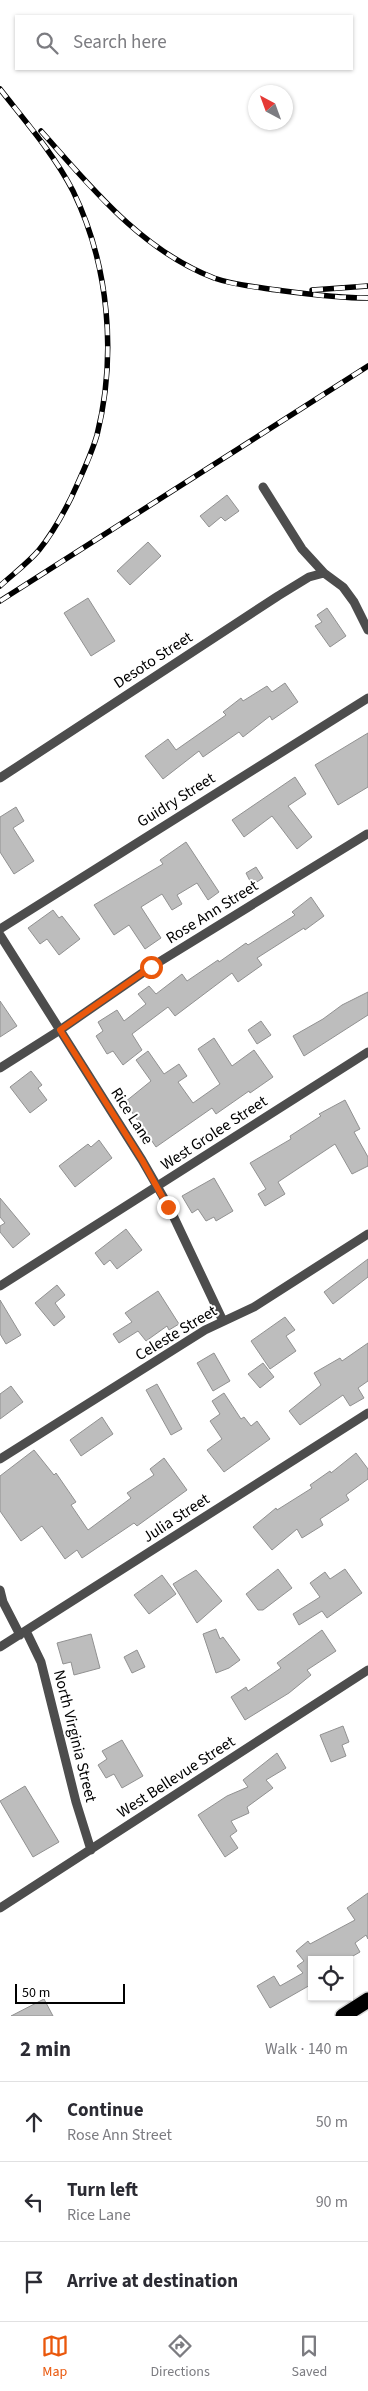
<!DOCTYPE html>
<meta charset="utf-8">
<style>
:root{--surface:#fff;--page:#f2f2f3;--text:#2b2b33;--muted:#7c7c81;--line:#e1e1e2;--accent:#ea580c}
body{margin:0;font-family:"Source Sans 3",sans-serif;background:var(--page);color:var(--text)}
.controls{position:absolute;right:15px;bottom:15px;display:grid;overflow:hidden;border-radius:0px;box-shadow:0 1px 4px #0004}
.controls button{width:45px;height:45px;display:grid;place-items:center;padding:0;border:0;border-bottom:1px solid var(--line);background:var(--surface);color:var(--text);font:25px sans-serif}
.compass{position:absolute;left:248px;top:85px;width:45px;height:45px;border-radius:50%;background:var(--surface);box-shadow:0 1px 4px #0004;rotate:319deg}
.scale{position:absolute;left:15px;bottom:12px;width:110px;box-sizing:border-box;padding-left:5px;border:2px solid #000;border-top:0;font-size:14px;line-height:18px;white-space:nowrap;color:#000;-webkit-text-stroke:4px #fff;paint-order:stroke}
.stop{position:absolute;width:15px;height:15px;margin:-11px;border:4px solid #ea580c;border-radius:50%;background:#fff}
.stop.end{background:#ea580c;border-color:#fff;box-shadow:0 1px 5px #0008}
.list{margin:0;padding:0;list-style:none}
h2{display:flex;justify-content:space-between;align-items:center;height:65px;margin:0;padding:0 20px;font-size:21px}
h2 small{font-size:16px;font-weight:400;color:var(--muted)}
.list li{display:grid;grid-template-columns:32px 1fr auto;gap:15px;align-items:center;box-sizing:border-box;height:80px;padding:0 20px;border-top:1px solid var(--line)}
.list b{display:block;font-size:19px;white-space:nowrap}
.list p{margin:0;font-size:16px;white-space:nowrap;color:var(--muted)}
.list em{font-size:16px;font-style:normal;color:var(--muted)}
.icon{flex:none;width:28px;height:28px;fill:none;stroke:currentColor;stroke-width:2;stroke-linecap:round;stroke-linejoin:round}
.map{position:relative;flex:none;width:368px;height:2016px;overflow:hidden}
.search{position:absolute;background:var(--surface);box-shadow:0 1px 4px #0004;left:15px;right:15px;top:15px;height:55px;display:flex;align-items:center;gap:12px;box-sizing:border-box;padding:0 18px;border-radius:0px;color:var(--muted);font-size:19px}
.sheet{height:305px;background:var(--surface)}
nav{display:flex;justify-content:space-around;align-items:center;box-sizing:border-box;height:70px;border-top:1px solid var(--line);background:var(--surface);font-size:14px;color:var(--muted)}
nav a{display:grid;justify-items:center;gap:2px}
nav .on{color:var(--accent)}
.map>svg:first-child{display:block}
</style>
<div class="map">
<svg width="368" height="2016" viewBox="0 0 368 2016">
<rect width="100%" height="100%" fill="#fff"/>
<!-- building -->
<path fill="#bdbdbd" stroke="#919191" d="M227,495L239,511L225,521L221,517L209,527L200,516Z
M148,542L161,556L130,585L117,571Z
M88,598L115,641L91,656L64,613Z
M327,608L346,636L330,647L315,626L322,622L317,615Z
M285,683L298,702L272,720L270,716L243,737L239,732L203,757L199,751L163,779L145,756L168,739L176,750L226,715L223,712L241,698L243,701L267,686L272,692Z
M368,733V787L338,805L315,765Z
M295,777L306,794L288,806L312,837L297,849L272,816L244,837L232,820Z
M16,807L24,821L13,828L34,861L14,874L0,852V817Z
M186,842L219,892L208,900L197,883L177,895L182,904L172,910L162,894L141,907L161,938L145,949L129,925L114,935L94,905L163,864L160,860Z
M256,867L263,878L252,885L246,873Z
M311,897L324,916L305,930L304,928L257,958L262,965L238,982L232,973L175,1016L168,1007L132,1034L142,1050L123,1065L113,1051L107,1054L96,1036L103,1031L98,1022L117,1010L124,1021L146,1004L138,994L149,986L156,994L182,974L187,981L218,960L219,962L246,943L248,945L295,915L292,912Z
M53,910L59,918L62,916L80,939L59,955L47,939L40,944L28,928Z
M368,992V1015L304,1056L293,1036L323,1019L342,1005Z
M0,1001L17,1026L0,1037Z
M261,1021L271,1035L257,1044L248,1030Z
M214,1038L232,1066L254,1050L273,1077L250,1093L249,1091L216,1114L212,1108L156,1147L125,1102L151,1081L136,1060L148,1051L164,1074L179,1064L187,1076L178,1082L193,1103L220,1084L198,1049Z
M31,1071L42,1085L38,1088L47,1100L30,1113L10,1087Z
M345,1100L360,1129L354,1132L368,1157V1166L352,1174L335,1144L278,1182L285,1194L265,1206L258,1194L266,1189L250,1163L291,1139L290,1136L321,1116L319,1114Z
M99,1140L112,1158L75,1187L59,1166L88,1144L91,1147Z
M214,1178L233,1211L216,1221L214,1217L206,1221L198,1209L192,1213L182,1196Z
M0,1198L30,1234L13,1248L0,1232V1226L5,1223L0,1217Z
M126,1229L142,1250L117,1269L110,1260L104,1265L95,1253Z
M368,1259V1277L333,1304L324,1292Z
M57,1285L65,1295L55,1303L65,1317L54,1326L35,1303Z
M158,1291L179,1324L169,1330L167,1326L146,1341L138,1331L119,1343L113,1334L132,1322L125,1313Z
M0,1300L21,1335L6,1344L0,1334Z
M285,1317L295,1330L286,1336L296,1351L270,1369L251,1341Z
M368,1343V1381L358,1388L364,1398L350,1406L343,1395L300,1425L289,1411L321,1385L314,1373L340,1358L342,1361Z
M214,1353L230,1381L213,1391L197,1363Z
M263,1363L274,1377L260,1388L248,1374Z
M157,1384L182,1429L171,1435L146,1390Z
M11,1386L23,1402L0,1419V1394Z
M224,1393L241,1419L244,1417L251,1426L257,1421L270,1439L224,1472L207,1450L222,1439L210,1421L220,1414L212,1401Z
M102,1417L113,1434L81,1456L70,1440Z
M34,1450L54,1475L56,1473L76,1502L71,1505L88,1530L131,1498L127,1493L154,1475L150,1469L164,1458L187,1490L137,1526L134,1523L82,1558L77,1550L65,1559L42,1526L21,1541L0,1511V1476Z
M356,1453L368,1469V1479L346,1495L349,1500L320,1519L323,1525L302,1538L297,1529L272,1550L253,1527L276,1508L277,1510L312,1488L310,1485L330,1471L331,1473Z
M278,1569L292,1588L263,1610H258L246,1594Z
M345,1569L362,1593L327,1618L322,1611L299,1625L293,1614L320,1597L310,1583L325,1572L330,1579Z
M196,1570L222,1601L197,1623L173,1584Z
M162,1575L176,1594L149,1614L134,1595Z
M216,1629L220,1639L223,1637L240,1660L229,1668L216,1673L203,1634Z
M322,1630L336,1651L307,1670L311,1675L289,1693L245,1720L231,1697L246,1687L248,1691L281,1668L277,1663Z
M91,1634L100,1668L74,1675L71,1662L63,1664L57,1643Z
M137,1650L145,1667L132,1673L124,1657Z
M343,1726L349,1742L342,1745L346,1756L331,1762L320,1735Z
M122,1740L143,1776L122,1788L114,1774L106,1778L98,1765L107,1759L102,1751Z
M277,1753L286,1768L266,1780L273,1788L247,1807L249,1813L231,1821L237,1831L230,1836L238,1848L225,1857L198,1815L227,1796L248,1787L243,1780Z
M25,1786L59,1842L33,1857L0,1801Z
M368,1893V1939L366,1935L355,1943L360,1952L346,1960H312V1984L270,2008L257,1986L274,1976L280,1986L303,1973L297,1966L304,1961L296,1951L308,1941L310,1944L355,1920L347,1908Z
M44,1999L53,2016H11Z"/>
<g fill="none" stroke-linecap="round" stroke-linejoin="round">
<defs>
<path id="highway" d="M343,2016L368,2000"/>
</defs>
<!-- highway casing -->
<use href="#highway" stroke="#dbdbdb" stroke-width="18"/>
<!-- minor -->
<path stroke="#4d4d4d" stroke-width="9" d="M263,487L302,549L324,573L343,587L354,602L368,630
M0,778L278,596L309,577L324,573
M0,929L368,698
M0,935L142,1160L169,1207L223,1321
M0,1068L60,1030L151,967L367,834
M0,1286L368,1052
M0,1459L205,1330L254,1307L368,1234
M0,1590L3,1602L20,1635
M26,1631L41,1662L76,1802L91,1850
M0,1647L368,1413
M0,1908L368,1670"/>
<!-- highway -->
<use href="#highway" stroke="#000" stroke-width="15"/>
<defs>
<path id="rail" d="M0,89C25,121 54,154 73,191C109,265 117,355 97,435C91,456 80,478 71,498C62,516 52,534 39,550C28,563 13,574 0,586
M41,131C91,187 141,250 214,278C234,285 256,287 277,290C308,294 337,298 368,298
M312,290L368,286
M0,601L368,366"/>
</defs>
<!-- rail casing -->
<use href="#rail" stroke="#000" stroke-width="5.5"/>
<!-- rail -->
<use href="#rail" stroke="#fff" stroke-width="4" stroke-dasharray="11" stroke-linecap="butt"/>
</g>
<g fill="none" stroke-linecap="round" stroke-linejoin="round">
<!-- route -->
<path stroke="#ea580c" stroke-width="6" d="M151,967L60,1030L142,1160L168,1207"/>
</g>
<g text-anchor="middle" dominant-baseline="central" stroke-width="4" stroke-linejoin="round" paint-order="stroke">
<!-- street labels -->
<g font-size="16" fill="#000" stroke="#fff">
<text transform="translate(153 660) rotate(-33)">Desoto Street</text>
<text transform="translate(176 800) rotate(-32)">Guidry Street</text>
<text transform="translate(212 912) rotate(-32)">Rose Ann Street</text>
<text transform="translate(132 1116) rotate(57)">Rice Lane</text>
<text transform="translate(214 1133) rotate(-33)">West Grolee Street</text>
<text transform="translate(176 1333) rotate(-31)">Celeste Street</text>
<text transform="translate(176 1518) rotate(-33)">Julia Street</text>
<text transform="translate(75 1736) rotate(76)">North Virginia Street</text>
<text transform="translate(176 1777) rotate(-33)">West Bellevue Street</text>
</g>
</g>
</svg>
<div class="controls">
<button><svg class="icon" aria-label="locate" viewBox="0 0 24 24"><circle cx="12" cy="12" r="6"/><path d="M12 2v4M12 18v4M2 12h4M18 12h4"/></svg></button>
</div>
<svg class="compass" viewBox="-18 -18 36 36"><path d="M0-13l5 13h-10z" fill="#e53935"/><path d="M0 13l5-13h-10z" fill="#7c7c81"/></svg>
<div class="scale">50 m</div>
<div class="stop" style="left:151px;top:967px"></div>
<div class="stop end" style="left:168px;top:1207px"></div>
<div class="search"><svg class="icon" aria-label="search" viewBox="0 0 24 24"><circle cx="10" cy="10" r="6"/><path d="M15 15l6 6"/></svg>Search here</div>
</div>
<section class="sheet">
<h2>2 min<small>Walk · 140 m</small></h2>
<ul class="list">
<li><svg class="icon" aria-label="ahead" viewBox="0 0 24 24"><path d="M12 20V5M6 11l6-6 6 6"/></svg><div><b>Continue</b><p>Rose Ann Street</p></div><em>50 m</em></li>
<li><svg class="icon" aria-label="left" viewBox="0 0 24 24"><path d="M17 20v-9H6M10 6l-5 5 5 5"/></svg><div><b>Turn left</b><p>Rice Lane</p></div><em>90 m</em></li>
<li><svg class="icon" aria-label="arrive" viewBox="0 0 24 24"><path d="M6 21V4h12l-3 4 3 4H6"/></svg><div><b>Arrive at destination</b></div></li>
</ul>
</section>
<nav>
<a class="on"><svg class="icon" aria-label="map" viewBox="0 0 24 24"><path d="M3 6l6-2 6 2 6-2v14l-6 2-6-2-6 2zM9 4v14M15 6v14"/></svg>Map</a>
<a><svg class="icon" aria-label="directions" viewBox="0 0 24 24"><path d="M12 3l9 9-9 9-9-9zM9 14v-3h6M13 9l2 2-2 2"/></svg>Directions</a>
<a><svg class="icon" aria-label="saved" viewBox="0 0 24 24"><path d="M7 4h10v16l-5-4-5 4z"/></svg>Saved</a>
</nav>
